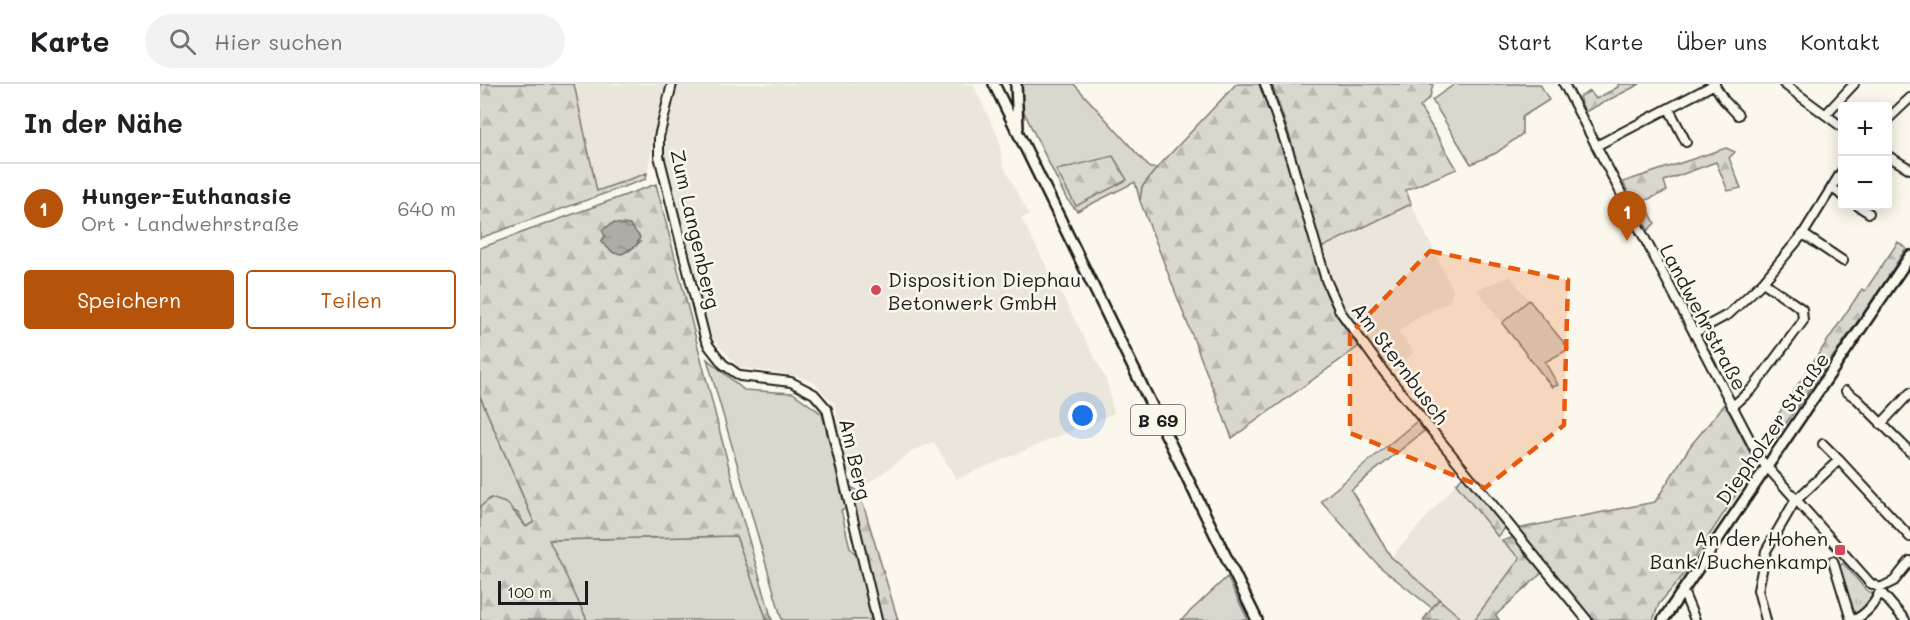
<!DOCTYPE html>
<html lang="de">
<meta charset="utf-8">
<style>
:root{--surface:#fff;--page:#f2f2f2;--text:#202124;--muted:#757577;--line:#e0e0e0;--accent:#b45309}
body{margin:0;font-family:Mali,sans-serif;background:var(--page);color:var(--text)}
.controls{position:absolute;right:18px;top:18px;display:grid;overflow:hidden;border-radius:6px;box-shadow:0 3px 15px #0003}
.controls button{width:54px;height:54px;display:grid;place-items:center;padding:0;border:0;border-bottom:2px solid var(--line);background:var(--surface);color:var(--text);font:30px sans-serif}
.scale{position:absolute;left:18px;bottom:15px;width:90px;box-sizing:border-box;padding-left:6px;border:3px solid #1c1c1c;border-top:0;font-size:16px;line-height:21px;white-space:nowrap;color:#1c1c1c;-webkit-text-stroke:4px #fbf7ec;paint-order:stroke}
.you{position:absolute;left:603px;top:332px;width:21px;height:21px;margin:-15px;border:4px solid #fff;border-radius:50%;background:#1a73e8;box-shadow:0 0 0 9px #1a73e833}
.badge{display:grid;place-items:center;width:39px;height:39px;border-radius:50%;background:var(--accent);color:#fff;font-size:20px;font-weight:700}
.pin{position:absolute;translate:-50% -50px;filter:drop-shadow(0 2px 3px #0008)}
.pin::after{content:'';position:absolute;top:32px;width:21px;height:18px;background:inherit;clip-path:polygon(0 0,100% 0,50% 100%)}
.list{margin:0;padding:0;list-style:none}
h2{display:flex;justify-content:space-between;align-items:center;height:78px;margin:0;padding:0 24px;font-size:26px}
h2 small{font-size:20px;font-weight:400;color:var(--muted)}
.list li{display:grid;grid-template-columns:39px 1fr auto;gap:18px;align-items:center;box-sizing:border-box;height:90px;padding:0 24px;border-top:2px solid var(--line)}
.list b{display:block;font-size:22px;white-space:nowrap}
.list p{margin:0;font-size:20px;white-space:nowrap;color:var(--muted)}
.list em{font-size:20px;font-style:normal;color:var(--muted)}
.actions{display:flex;gap:12px;padding:18px 24px}
.actions a{flex:1;padding:14px 0;border:2px solid var(--accent);border-radius:6px;text-align:center;font-size:21px;color:var(--accent)}
.actions .main{background:var(--accent);color:#fff}
.icon{flex:none;width:33px;height:33px;fill:none;stroke:currentColor;stroke-width:2;stroke-linecap:round;stroke-linejoin:round}
.map{position:relative;flex:none;width:1430px;height:536px;overflow:hidden}
header{display:flex;align-items:center;gap:36px;box-sizing:border-box;height:84px;padding:0 30px;background:var(--surface);border-bottom:2px solid var(--line)}
header strong{font-size:28px}
nav{display:flex;gap:33px;margin-inline-start:auto;font-size:21px}
.search{width:420px;height:54px;background:var(--page);display:flex;align-items:center;gap:15px;box-sizing:border-box;padding:0 21px;border-radius:33px;color:var(--muted);font-size:22px}
main{display:flex}
aside{flex:1;background:var(--surface)}
.map>svg:first-child{display:block}
</style>
<header>
<strong>Karte</strong>
<div class="search"><svg class="icon" aria-label="search" viewBox="0 0 24 24"><circle cx="10" cy="10" r="6"/><path d="M15 15l6 6"/></svg>Hier suchen</div>
<nav><a>Start</a><a>Karte</a><a>Über uns</a><a>Kontakt</a></nav>
</header>
<main>
<aside>
<h2>In der Nähe<small></small></h2>
<ul class="list">
<li><span class="badge">1</span><div><b>Hunger-Euthanasie</b><p>Ort · Landwehrstraße</p></div><em>640 m</em></li>
</ul>
<div class="actions"><a class="main">Speichern</a><a>Teilen</a></div>
</aside>
<div class="map">
<svg width="1430" height="536" viewBox="0 0 1430 536">
<defs>
<pattern id="forest-firs" width="22" height="20" patternUnits="userSpaceOnUse" patternTransform="scale(1.5)"><rect width="22" height="20" fill="#dad7ce"/><path d="M5 1l3.5 6h-7zM16 11l3.5 6h-7z" fill="#bab8b0"/></pattern>
<pattern id="park-tufts" width="24" height="20" patternUnits="userSpaceOnUse" patternTransform="scale(1.5)"><rect width="24" height="20" fill="#dad7ce"/><path d="M3 7l-1-3M5 7V3M7 7l1-3M15 17l-1-3M17 17v-4M19 17l1-3" fill="none" stroke="#bab8b0"/></pattern>
<pattern id="water-ripples" width="26" height="14" patternUnits="userSpaceOnUse" patternTransform="scale(1.5)"><rect width="26" height="14" fill="#afaca5"/><path d="M2 4q2-2 4 0t4 0M15 11q2-2 4 0t4 0" fill="none" stroke="#96938d"/></pattern>
</defs>
<rect width="100%" height="100%" fill="#fbf7ec"/>
<filter id="ink" filterUnits="userSpaceOnUse"><feTurbulence type="fractalNoise" baseFrequency=".0167" numOctaves="2"/><feDisplacementMap in="SourceGraphic" scale="12" xChannelSelector="R" yChannelSelector="G"/><feConvolveMatrix kernelMatrix="1 2 1 2 8 2 1 2 1" color-interpolation-filters="sRGB"/></filter>
<g filter="url(#ink)">
<!-- built -->
<path fill="#eae6dc" d="M94,0H186L167,89L117,107Z
M197,0H493L519,55L523,81L549,131L541,134L626,295L634,329L476,395L454,358L434,366L389,399L380,400L365,382L355,321L335,299L317,292L258,283L229,250L183,64Z
M931,120L973,206L970,217L935,235L918,248L934,268L911,288L857,211L841,164Z
M1030,192L1049,216L1022,239L997,206Z
M976,400L1018,453L1040,473L994,536H983L911,473Z"/>
<!-- grass -->
<path fill="#dad7ce" stroke="#7b7a75" stroke-width="1.5" d="M542,0H594L670,84H677L662,103L660,117L655,98L597,127L586,114L542,24Z
M975,0H1060L1069,16L1042,33V50L1016,69L991,80L952,16Z
M1049,216L1089,265L1065,278L1078,301L1072,303L1022,239Z
M227,275L264,306L313,309L342,330L367,425L361,426L370,464L379,474L391,536H302Z
M0,312L54,438L46,443L38,429L11,414L0,423Z
M937,337L944,347L871,406L911,473L959,515L952,524L900,483L841,417Z
M256,452L287,536H107L68,456Z
M747,493L768,536H701Z"/>
<!-- forest -->
<path fill="url(#forest-firs)" stroke="#7b7a75" stroke-width="1.5" fill-rule="evenodd" d="M0,0H94L117,107L167,89L166,95L0,154Z
M756,0H779L806,75L846,210L854,227L878,263L752,354L660,117L662,103L677,84Z
M792,0H953L950,13L940,23L977,85L926,106L931,120L841,164L810,53Z
M1138,0H1160L1105,28L1099,13L1110,7L1116,15L1138,3Z
M1246,64L1255,68L1249,74L1261,104L1248,107L1236,78L1184,97L1187,107L1164,117L1175,139L1168,146L1143,98Z
M633,72L647,96L596,122L576,86Z
M176,100L259,422L292,536H287L256,452L69,456L107,536H0V423L11,414L28,420L46,443L54,438L0,312V164ZM125,152L160,158L149,167L134,169L121,158Z
M1418,158L1426,164L1401,204L1290,362L1284,363L1279,359L1382,205L1385,207Z
M1245,320L1272,373L1273,385L1201,494L1179,520L1173,536H1112L1036,445L1175,418L1211,361Z
M982,393H985L1026,443L1018,453L976,400Z
M370,403L375,405L384,423L418,536H401Z
M1034,453L1063,488L1016,531L1019,536H994L1040,474L1022,457Z
M959,515L983,536H943Z"/>
<!-- park -->
<path fill="url(#park-tufts)" stroke="#7b7a75" stroke-width="1.5" d="M1363,479L1386,506L1393,510L1379,530L1372,529L1358,484Z"/>
<!-- water -->
<path fill="url(#water-ripples)" stroke="#74726e" stroke-width="1.5" d="M133,139L150,141L160,153L156,162L142,170L134,169L121,158L125,152L122,146Z"/>
<g fill="none" stroke-linecap="round" stroke-linejoin="round">
<defs>
<path id="minor" d="M192,0L179,53V72L225,254L229,262L243,280L260,292L311,298L334,310L347,325L397,536
M785,0L810,72L846,196L860,227L904,288L1107,536
M1084,0L1280,375L1390,499L1400,504
M1234,0L1244,16L1258,31
M1304,0L1362,43
M1189,25L1206,58
M1346,30L1374,0
M1408,35L1430,14
M1116,62L1235,0
M1408,72L1430,85
M1362,87L1323,150L1363,177
M1352,104L1362,111
M1378,122L1389,129
M1214,249L1249,230L1283,198
M1366,307L1377,315L1430,368
M1252,323L1273,304L1323,237L1322,225L1283,198L1323,150
M1401,340L1430,309
M1343,360L1359,376
M1353,477L1371,536
M1400,504L1414,497L1430,477
M1400,507L1425,536
M1201,510L1205,512L1215,536
M1286,536L1278,506L1286,467L1315,417L1359,376L1430,453
M1373,536C1385,532 1399,516 1400,504"/>
<path id="major" d="M514,0L777,536
M536,0L538,44
M1183,536L1430,172"/>
</defs>
<!-- minor casing -->
<use href="#minor" stroke="#1c1c1c" stroke-width="12"/>
<!-- major casing -->
<use href="#major" stroke="#1c1c1c" stroke-width="14"/>
<!-- minor -->
<use href="#minor" stroke="#fbf7ec" stroke-width="8"/>
<!-- major -->
<use href="#major" stroke="#fbf7ec" stroke-width="9"/>
</g>
</g>
<!-- marked area -->
<path fill="#e8590c" fill-opacity="0.2" stroke="#e8590c" stroke-width="4.5" stroke-dasharray="12 8" stroke-linejoin="round" d="M950,167L1088,196L1084,341L1005,404L870,349V250Z"/>
<!-- markers -->
<g fill="#d1495b" stroke="#fbf7ec" stroke-width="2">
<circle cx="396" cy="206" r="6"/>
<rect x="1354" y="460" width="12" height="12" rx="3"/>
</g>
<g text-anchor="middle" dominant-baseline="central" stroke-width="5" stroke-linejoin="round" paint-order="stroke">
<!-- shield labels -->
<rect fill="#fbf7ec" stroke="#5f5e5a" stroke-width="1.5" x="651" y="321" width="54" height="30" rx="4.5"/>
<g font-size="18" font-weight="bold" fill="#1c1c1c">
<text x="678" y="336">B 69</text>
</g>
<!-- street labels -->
<g font-size="20" fill="#1c1c1c" stroke="#fbf7ec">
<text transform="translate(216 145) rotate(77)">Zum Langenberg</text>
<text transform="translate(1224 233) rotate(62)">Landwehrstraße</text>
<text transform="translate(921 279) rotate(53)">Am Sternbusch</text>
<text transform="translate(1292 344) rotate(-55)">Diepholzer Straße</text>
<text transform="translate(376 375) rotate(77)">Am Berg</text>
</g>
<!-- poi labels -->
<g font-size="20" fill="#1c1c1c" stroke="#fbf7ec" text-anchor="start">
<text x="408" y="195">Disposition Diephau<tspan x="408" dy="23">Betonwerk GmbH</tspan></text>
<text x="1348" y="454" text-anchor="end">An der Hohen<tspan x="1348" dy="23">Bank/Buchenkamp</tspan></text>
</g>
</g>
</svg>
<div class="controls">
<button>+</button>
<button>−</button>
</div>
<div class="scale">100 m</div>
<div class="you"></div>
<div class="pin badge" style="left:1147px;top:157px">1</div>
</div>
</main>
